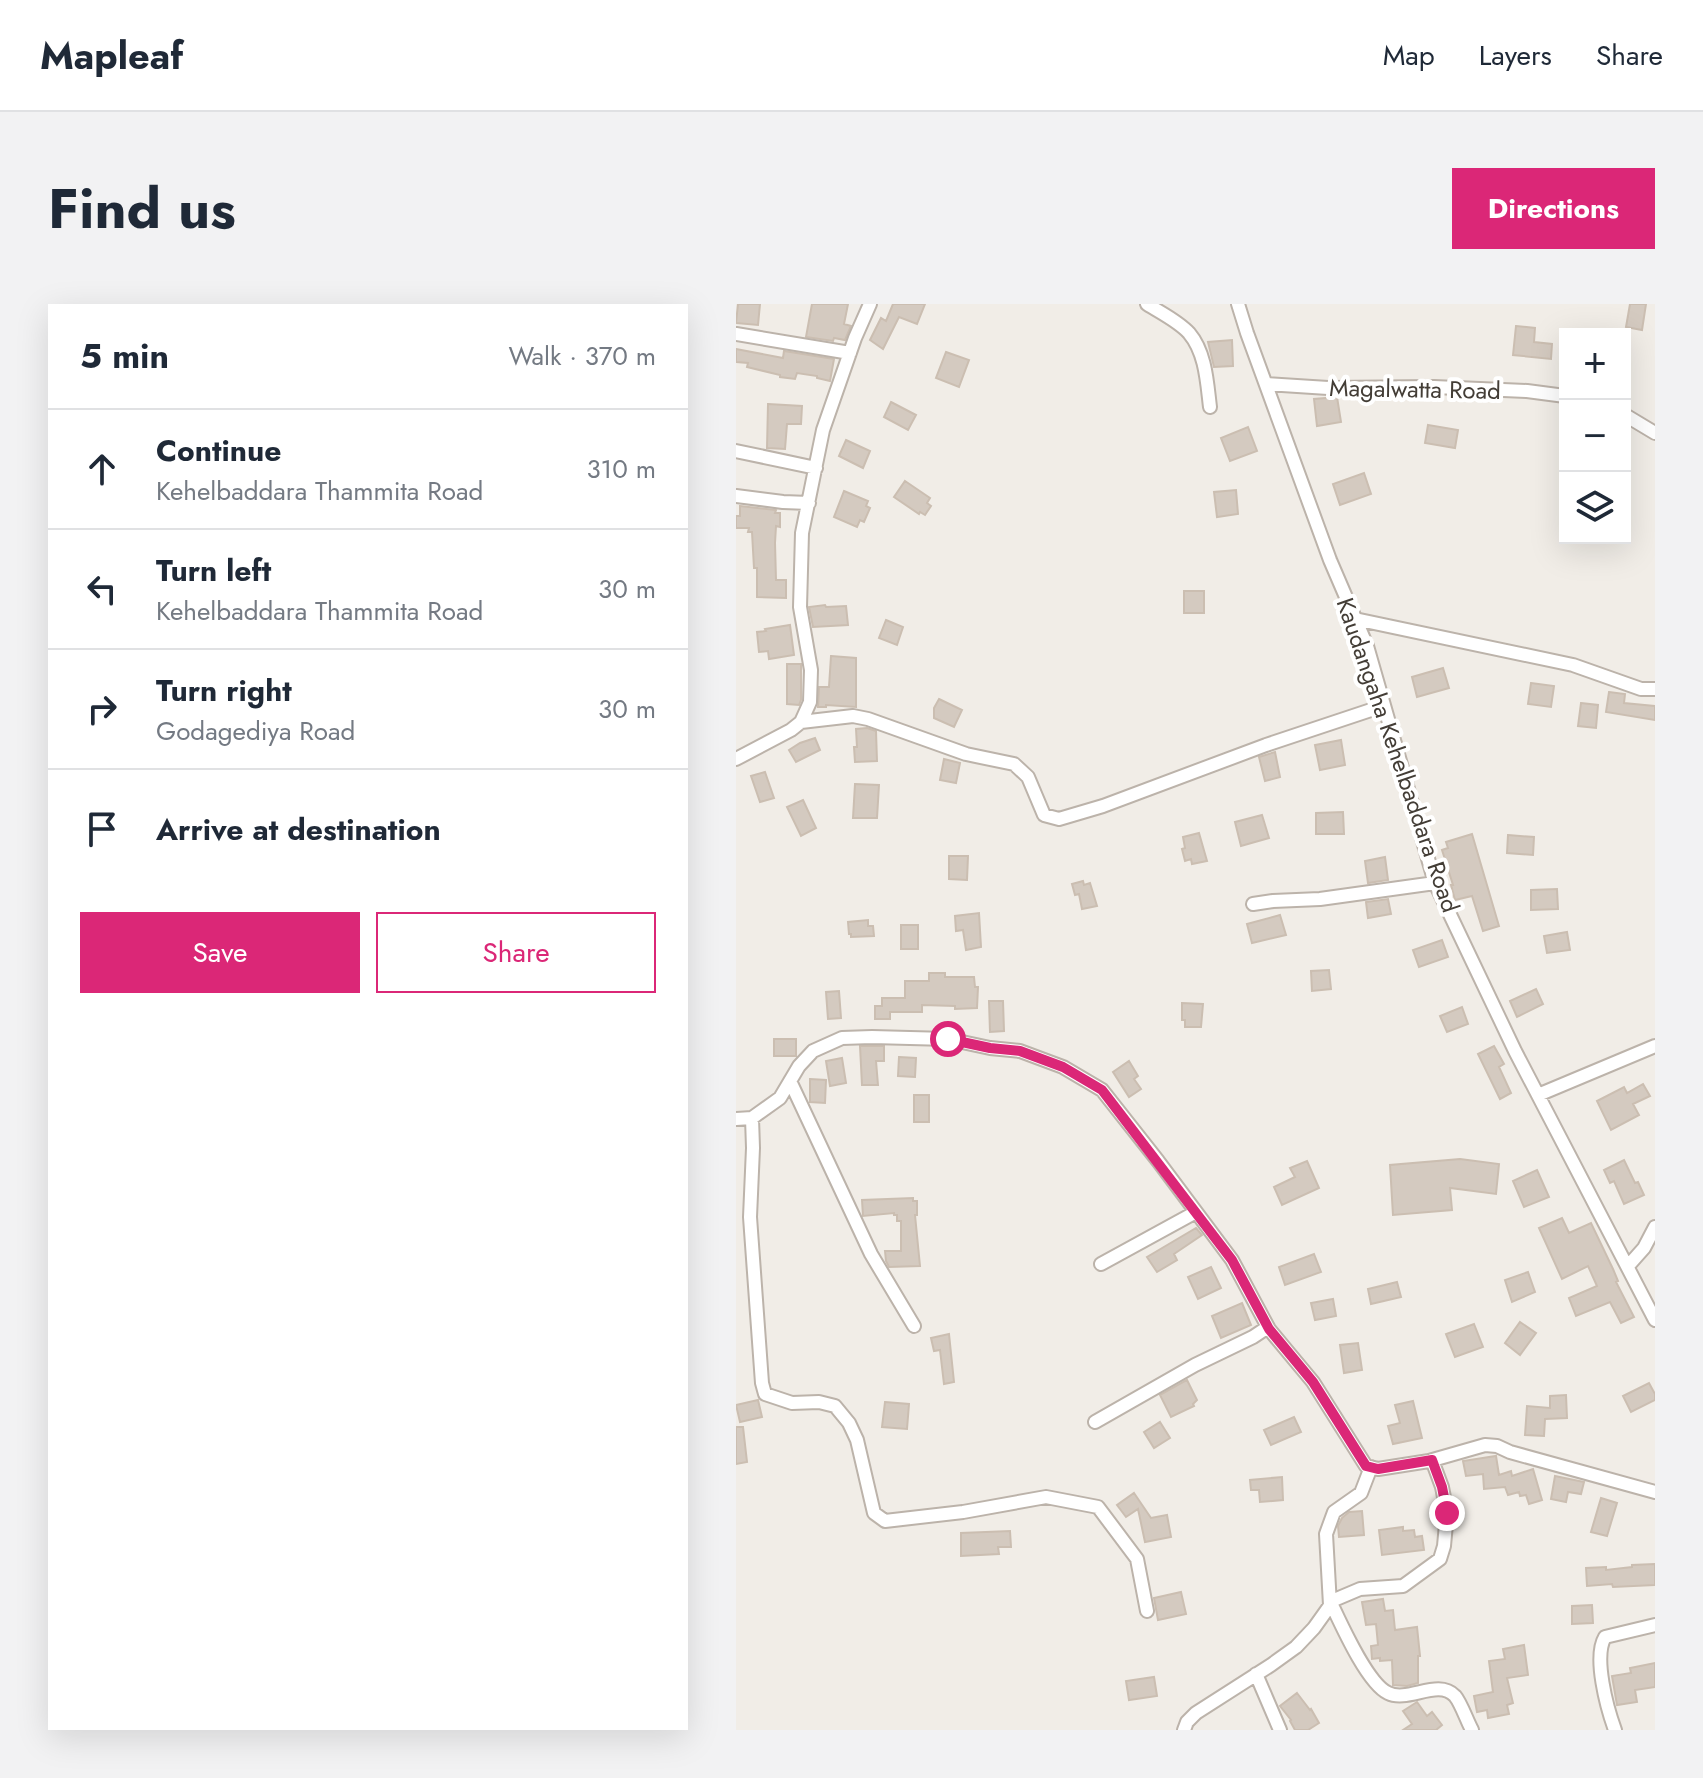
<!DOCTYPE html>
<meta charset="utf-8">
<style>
:root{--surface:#fff;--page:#f2f2f3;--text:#1f2937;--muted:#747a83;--line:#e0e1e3;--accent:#db2777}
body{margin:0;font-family:Jost,sans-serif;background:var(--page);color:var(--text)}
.controls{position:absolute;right:24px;top:24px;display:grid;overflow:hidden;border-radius:0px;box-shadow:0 8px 32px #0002}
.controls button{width:72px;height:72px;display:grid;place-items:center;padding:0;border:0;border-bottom:2px solid var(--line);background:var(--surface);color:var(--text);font:40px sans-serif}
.stop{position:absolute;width:24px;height:24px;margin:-18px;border:6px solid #db2777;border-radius:50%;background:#fff}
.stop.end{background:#db2777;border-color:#fff;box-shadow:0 2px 8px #0008}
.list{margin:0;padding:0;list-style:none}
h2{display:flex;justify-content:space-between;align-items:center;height:104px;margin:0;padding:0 32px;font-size:34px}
h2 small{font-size:26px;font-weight:400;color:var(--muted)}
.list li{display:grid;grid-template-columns:52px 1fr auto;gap:24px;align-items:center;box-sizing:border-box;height:120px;padding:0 32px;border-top:2px solid var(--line)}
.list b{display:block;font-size:30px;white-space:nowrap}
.list p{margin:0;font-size:26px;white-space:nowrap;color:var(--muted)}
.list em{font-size:26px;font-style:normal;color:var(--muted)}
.actions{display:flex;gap:16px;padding:24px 32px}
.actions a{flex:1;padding:18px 0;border:2px solid var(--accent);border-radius:0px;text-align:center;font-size:28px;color:var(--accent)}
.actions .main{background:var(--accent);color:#fff}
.icon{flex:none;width:44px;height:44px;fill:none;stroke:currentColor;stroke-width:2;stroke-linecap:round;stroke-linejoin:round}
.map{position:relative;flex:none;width:919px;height:1426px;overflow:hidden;border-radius:0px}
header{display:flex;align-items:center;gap:48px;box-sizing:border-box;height:112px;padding:0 40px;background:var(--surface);border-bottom:2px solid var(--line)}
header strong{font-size:38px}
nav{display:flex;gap:44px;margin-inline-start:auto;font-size:28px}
.intro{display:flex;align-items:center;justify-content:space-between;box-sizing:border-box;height:192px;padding:0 48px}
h1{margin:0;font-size:56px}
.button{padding:20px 36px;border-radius:0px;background:var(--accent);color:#fff;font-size:28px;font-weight:700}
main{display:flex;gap:48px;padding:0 48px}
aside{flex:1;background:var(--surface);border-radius:0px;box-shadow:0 8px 32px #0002}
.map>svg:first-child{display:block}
</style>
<header>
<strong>Mapleaf</strong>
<nav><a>Map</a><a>Layers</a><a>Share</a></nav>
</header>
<div class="intro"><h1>Find us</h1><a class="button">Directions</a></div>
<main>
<aside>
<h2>5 min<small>Walk · 370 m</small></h2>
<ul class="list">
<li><svg class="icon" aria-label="ahead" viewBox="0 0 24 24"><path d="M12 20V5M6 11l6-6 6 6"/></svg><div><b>Continue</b><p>Kehelbaddara Thammita Road</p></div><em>310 m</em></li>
<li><svg class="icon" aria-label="left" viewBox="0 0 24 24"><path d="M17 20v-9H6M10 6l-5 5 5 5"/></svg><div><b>Turn left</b><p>Kehelbaddara Thammita Road</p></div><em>30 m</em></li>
<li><svg class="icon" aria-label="right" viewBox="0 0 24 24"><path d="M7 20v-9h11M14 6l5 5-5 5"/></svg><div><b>Turn right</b><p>Godagediya Road</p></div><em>30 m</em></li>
<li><svg class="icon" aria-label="arrive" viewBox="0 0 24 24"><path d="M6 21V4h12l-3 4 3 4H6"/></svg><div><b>Arrive at destination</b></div></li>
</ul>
<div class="actions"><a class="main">Save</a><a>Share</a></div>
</aside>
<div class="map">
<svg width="919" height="1426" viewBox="0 0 919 1426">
<rect width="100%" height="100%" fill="#f1ede7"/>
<!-- building -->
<path fill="#d4cac0" stroke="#cbbeb1" stroke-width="2" d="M2,0H24L22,21L0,19Z
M76,0H112L108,20L115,22L109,36L98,34L97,37L70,33Z
M157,0H189L181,20L163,13L147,45L134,36L145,14L150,17Z
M894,0H910L906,26L890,23Z
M780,22L799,24L798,38L816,40L815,55L777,51Z
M496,36L497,62L478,63L472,38Z
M0,45L47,54L48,47L98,55L94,77L81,74V72L61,69L59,75L44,73V71L11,63L12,59L0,58Z
M210,48L233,56L223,83L200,74Z
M601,93L605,118L581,122L578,95Z
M155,98L180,111L172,126L148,113Z
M32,100L66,102L65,120H51L49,145L31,144Z
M692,121L722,126L719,144L689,139Z
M512,123L521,147L494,157L485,134Z
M110,136L134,147L127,164L103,152Z
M628,169L635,190L604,201L597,180Z
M169,177L194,194L191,199L195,202L189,211L184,208L183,210L158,193Z
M500,186L502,210L481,213L478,188Z
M108,187L132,197L130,202L134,204L128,218L124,216L121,223L98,213Z
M4,202L40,206L39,209H44V223L40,222L39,239L40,276H50V294L21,293V264H18L16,228H12L13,224H0V212H4Z
M448,287H468V309H448Z
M89,301L90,303L110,302L112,321L77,323L73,303Z
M150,316L167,323L161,341L143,334Z
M54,321L58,351L33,355L32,347L23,348L21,328L30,327L29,325Z
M95,352L120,354V403L90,401V403H82L83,383H93Z
M51,360H65V396L63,401L51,400Z
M707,364L713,384L681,393L676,373Z
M795,379L818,382L815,403L792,400Z
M873,388L889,390L888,399L919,402V416L870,408Z
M203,395L226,406L218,423L198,414V404Z
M845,399L862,401L860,424L842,422Z
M131,424L140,427L141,457L119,458L118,443H121L120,425Z
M79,434L84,446L60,458L53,446L64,439Z
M605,436L609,461L584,466L579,441Z
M539,448L544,473L529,477L523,453Z
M208,455L224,459L220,479L204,476Z
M29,468L38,494L24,498L15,472Z
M119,480L143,481L141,514H117Z
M67,496L80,524L65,532L51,503Z
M607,508L608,530H580V509Z
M526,511L533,534L505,542L499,518Z
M463,529L471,557L456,560L455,555L449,557L446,545L449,544L447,533Z
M736,530L763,622L747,627L736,592L719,596L715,581H717L706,546L712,544L710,538Z
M772,531L798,533L797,551L771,549Z
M213,552H232L231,576L213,575Z
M649,553L652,576L632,579L629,557Z
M347,577L348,581L354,579L361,602L346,605L343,590L339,591L336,580Z
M821,585L822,605L795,606V586Z
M652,595L655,610L632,614L630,598Z
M243,609L245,643L230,646L227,626L220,627L219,612Z
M544,611L550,631L516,639L511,620Z
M132,616V622H137L138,632L115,633V630H113L112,618Z
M165,621H182V645H165Z
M831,628L834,646L811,649L808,632Z
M706,636L712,653L683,663L677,646Z
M593,666L595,685L576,687L575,667Z
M193,669H209V673H238L239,683H242L241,704L219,705V702L186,701V708H154V715H139V702H146V694H169V677H193Z
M800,685L807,700L781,713L774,697Z
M103,687L105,714L92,715L90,688Z
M253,697H267L268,727L254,728Z
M446,699L467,700L465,723H449V716H446Z
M726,703L732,720L711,728L704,712Z
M38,735H60V752H38Z
M124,742H148V757H140L142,781H126Z
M758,742L768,760L763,763L775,789L764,795L742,750Z
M163,753L180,754L179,773L162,772Z
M106,754L110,779L94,782L90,757Z
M393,757L402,772L398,775L405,785L393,793L377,768Z
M74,775L90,776L89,799L74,798Z
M907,780L914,792L897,800L903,811L875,826L861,797L888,783L891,789Z
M178,791H193V818H178Z
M724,855L763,860L760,890L714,884L716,906L657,911L654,861Z
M888,856L899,879L902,878L908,891L888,900L878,877L874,879L868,866Z
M571,857L583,884L546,901L538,883L559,873L554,864Z
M801,866L813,893L788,903L777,877Z
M177,894V897H181V911H179L184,962L153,963L150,957L149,947H165V917H161V911H158V909L127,912L126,896Z
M826,914L833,929L855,919L877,965L882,977L880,978L898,1013L885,1019L874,998L840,1012L833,994L861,982L852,962L826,975L803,924Z
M460,924L466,931L438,950L441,956L421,968L411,953Z
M578,950L585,968L549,981L543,963Z
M475,963L485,984L462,995L452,973Z
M792,968L799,988L776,998L769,976Z
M661,978L665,993L635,1000L632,985Z
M597,995L600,1012L579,1016L575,999Z
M506,999L515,1021L485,1034L476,1012Z
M784,1018L800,1029L784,1051L769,1039Z
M738,1020L747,1043L719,1053L710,1030Z
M213,1030L218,1078L208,1080L204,1046L198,1047L195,1034Z
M622,1039L626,1066L608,1069L604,1041Z
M451,1076L461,1096L457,1100L458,1102L435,1113L424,1091Z
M913,1079L919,1090V1096L895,1108L887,1092Z
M830,1091L831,1114L809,1115L808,1132L789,1131L791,1102L814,1104V1092Z
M22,1096L26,1113L4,1118L0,1101Z
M677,1097L686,1134L657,1140L652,1122L664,1119L659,1101Z
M149,1098L173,1100L171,1125L146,1123Z
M558,1113L565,1128L535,1141L528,1126Z
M424,1118L434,1134L418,1144L408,1128Z
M0,1123H7L11,1158L0,1160Z
M760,1152L763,1171L775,1167L776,1172L797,1165L806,1196L793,1200L790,1191L784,1192L783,1188L772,1191L769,1183L748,1185L747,1170L730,1172L727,1157Z
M819,1172L848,1178L845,1190L832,1188L830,1198L815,1195Z
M546,1173L547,1196L524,1198L523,1186H515L514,1176Z
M398,1189L415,1214L431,1211L435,1233L409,1238L402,1205L390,1213L381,1201Z
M865,1194L881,1199L871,1232L855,1228Z
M626,1207L628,1231L603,1233L602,1222L606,1214L613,1208Z
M667,1223V1227L678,1226L679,1233L686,1232L688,1246L646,1251L643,1226Z
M274,1227L275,1243H262L263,1250L225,1252V1229Z
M919,1260V1281L877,1283L876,1280L851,1282L850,1264L870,1263V1266L896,1263V1261Z
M445,1288L450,1310L422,1316L418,1294Z
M647,1295L649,1307L657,1306L659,1326L681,1323L684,1352H682V1379L671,1382L657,1381L656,1356L644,1357V1354L636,1355L635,1342L642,1341L640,1320L630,1321L626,1298Z
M856,1301L857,1319L836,1320V1302Z
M788,1341L792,1371L771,1374L777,1399L771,1401L773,1410L752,1414L751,1406L741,1408L738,1392L757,1388L753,1357L769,1355L767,1345Z
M919,1359V1383L899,1386L901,1398L881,1401L876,1372L895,1369L894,1364Z
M418,1373L421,1392L393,1396L390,1377Z
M561,1389L574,1406L575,1405L583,1419L572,1426H559L554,1417L555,1416L544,1402Z
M681,1398L691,1412L696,1408L706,1421L700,1426H667L676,1420L667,1407Z"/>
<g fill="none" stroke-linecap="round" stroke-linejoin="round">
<defs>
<path id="street" d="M411,0C425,9 442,17 453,29C470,49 471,79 474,103
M502,0L511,29L594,256L631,342L699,579L779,747L919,1016
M0,30L114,49
M530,80L592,84L698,83L791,87L829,92
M889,111L919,129
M0,147L80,164
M0,192L47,198L73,199
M619,315L837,361L905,385H919
M65,418L117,412L132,415L230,450L278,460L292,473L308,511L323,515L367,502L530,441L647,402
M0,455L55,426L65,418L74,398L75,366L64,303L66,229L87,126L119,34L134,0
M517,600L537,597L584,595L699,579
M54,777L135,950L178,1022
M802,791L919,742
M16,814L17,844L14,913L26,1079L29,1090L56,1099L83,1098L99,1102L113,1119L121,1136L138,1209L149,1217L227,1208L310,1193L362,1203L401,1255L411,1307
M0,815L16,814L44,794L63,762L77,747L106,734L136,733L212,735L254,744L284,747L327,763L366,786L422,857L496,956L533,1025L577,1078L630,1162L642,1165L693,1157L749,1141L761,1142L774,1148L919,1188
M365,960L460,908
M892,962L908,944L919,923
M359,1118L459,1061L517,1033L532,1023
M595,1299C605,1320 631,1379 652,1389C672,1399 702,1374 719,1392C725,1399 731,1417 736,1426
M594,1301L590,1230L598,1208L625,1189L635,1163
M520,1370L544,1426
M448,1426L451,1418L460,1409L535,1361L560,1343L578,1324L598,1296L624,1285L667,1282L704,1255L708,1242L711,1209L706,1183L696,1156
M879,1426C871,1404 857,1353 869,1333L919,1321"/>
</defs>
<!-- street casing -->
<use href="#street" stroke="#bcb3aa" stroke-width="16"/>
<!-- street -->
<use href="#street" stroke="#fff" stroke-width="12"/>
</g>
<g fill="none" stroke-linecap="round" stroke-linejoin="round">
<!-- route -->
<path stroke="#db2777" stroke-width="10" d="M212,735L254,744L284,747L327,763L366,786L496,956L533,1025L577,1078L630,1162L642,1165L696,1156L706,1183L711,1209"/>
</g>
<g text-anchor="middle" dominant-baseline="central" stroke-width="8" stroke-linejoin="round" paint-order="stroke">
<!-- street labels -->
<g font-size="24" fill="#433d36" stroke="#fff">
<text transform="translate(679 85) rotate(1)">Magalwatta Road</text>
<text transform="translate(662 451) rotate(71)">Kaudangaha Kehelbaddara Road</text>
</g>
</g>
</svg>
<div class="controls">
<button>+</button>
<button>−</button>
<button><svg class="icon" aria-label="layers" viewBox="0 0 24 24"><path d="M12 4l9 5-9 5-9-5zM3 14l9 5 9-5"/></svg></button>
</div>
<div class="stop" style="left:212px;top:735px"></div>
<div class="stop end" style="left:711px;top:1209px"></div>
</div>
</main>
